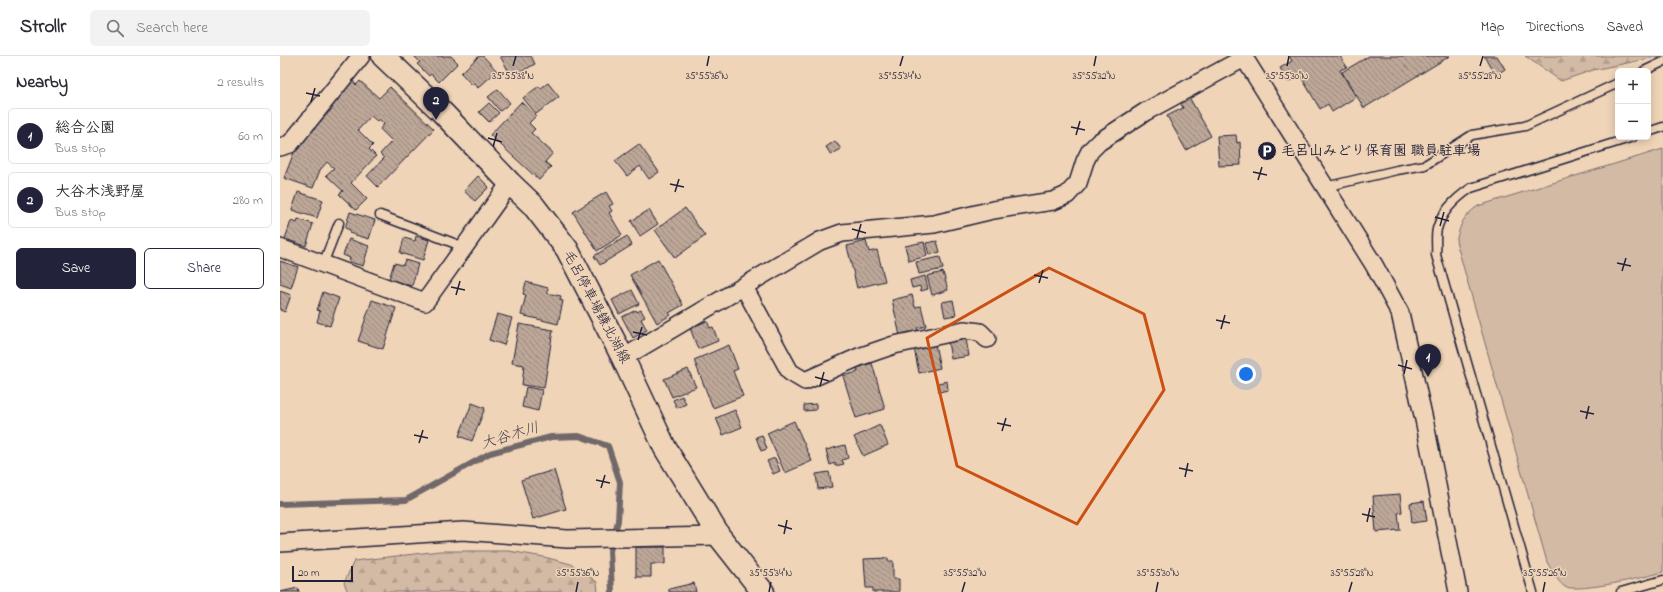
<!DOCTYPE html>
<meta charset="utf-8">
<style>
:root{--surface:#fff;--page:#f2f2f3;--text:#2b2b33;--muted:#7c7c81;--line:#e1e1e2;--accent:#22223b}
body{margin:0;font-family:"Indie Flower","Klee One",sans-serif;background:var(--page);color:var(--text)}
.controls{position:absolute;right:12px;top:12px;display:grid;overflow:hidden;border-radius:6px;box-shadow:0 2px 10px #0003}
.controls button{width:36px;height:36px;display:grid;place-items:center;padding:0;border:0;border-bottom:1px solid var(--line);background:var(--surface);color:var(--text);font:20px sans-serif}
.scale{position:absolute;left:12px;bottom:10px;width:61px;box-sizing:border-box;padding-left:4px;border:2px solid #22223b;border-top:0;font-size:11px;line-height:14px;white-space:nowrap;color:#22223b;-webkit-text-stroke:3px #f0d4b7;paint-order:stroke}
.you{position:absolute;left:966px;top:318px;width:14px;height:14px;margin:-10px;border:3px solid #fff;border-radius:50%;background:#1a73e8;box-shadow:0 0 0 6px #1a73e833}
.badge{display:grid;place-items:center;width:26px;height:26px;border-radius:50%;background:var(--accent);color:#fff;font-size:13px;font-weight:700}
.pin{position:absolute;translate:-50% -33px;filter:drop-shadow(0 1px 2px #0008)}
.pin::after{content:'';position:absolute;top:21px;width:14px;height:12px;background:inherit;clip-path:polygon(0 0,100% 0,50% 100%)}
.list{margin:0;padding:0;list-style:none}
h2{display:flex;justify-content:space-between;align-items:center;height:52px;margin:0;padding:0 16px;font-size:17px}
h2 small{font-size:13px;font-weight:400;color:var(--muted)}
.list li{display:grid;grid-template-columns:26px 1fr auto;gap:12px;align-items:center;box-sizing:border-box;height:56px;margin:0 8px 8px;padding:0 8px;border:1px solid var(--line);border-radius:6px}
.list b{display:block;font-size:15px;white-space:nowrap}
.list p{margin:0;font-size:13px;white-space:nowrap;color:var(--muted)}
.list em{font-size:13px;font-style:normal;color:var(--muted)}
.actions{display:flex;gap:8px;padding:12px 16px}
.actions a{flex:1;padding:9px 0;border:1px solid var(--accent);border-radius:6px;text-align:center;font-size:14px;color:var(--accent)}
.actions .main{background:var(--accent);color:#fff}
.icon{flex:none;width:22px;height:22px;fill:none;stroke:currentColor;stroke-width:2;stroke-linecap:round;stroke-linejoin:round}
.map{position:relative;flex:none;width:1383px;height:536px;overflow:hidden}
header{display:flex;align-items:center;gap:24px;box-sizing:border-box;height:56px;padding:0 20px;background:var(--surface);border-bottom:1px solid var(--line)}
header strong{font-size:19px}
nav{display:flex;gap:22px;margin-inline-start:auto;font-size:14px}
.search{width:280px;height:36px;background:var(--page);display:flex;align-items:center;gap:10px;box-sizing:border-box;padding:0 14px;border-radius:6px;color:var(--muted);font-size:15px}
main{display:flex}
aside{flex:1;background:var(--surface)}
.map>svg:first-child{display:block}
</style>
<header>
<strong>Strollr</strong>
<div class="search"><svg class="icon" aria-label="search" viewBox="0 0 24 24"><circle cx="10" cy="10" r="6"/><path d="M15 15l6 6"/></svg>Search here</div>
<nav><a>Map</a><a>Directions</a><a>Saved</a></nav>
</header>
<main>
<aside>
<h2>Nearby<small>2 results</small></h2>
<ul class="list">
<li><span class="badge">1</span><div><b>総合公園</b><p>Bus stop</p></div><em>60 m</em></li>
<li><span class="badge">2</span><div><b>大谷木浅野屋</b><p>Bus stop</p></div><em>280 m</em></li>
</ul>
<div class="actions"><a class="main">Save</a><a>Share</a></div>
</aside>
<div class="map">
<svg width="1383" height="536" viewBox="0 0 1383 536">
<defs>
<pattern id="forest-firs" width="22" height="20" patternUnits="userSpaceOnUse"><rect width="22" height="20" fill="#d2baa5"/><path d="M5 1l3.5 6h-7zM16 11l3.5 6h-7z" fill="#b4a08f"/></pattern>
<pattern id="building-back-hatch" width="6" height="6" patternUnits="userSpaceOnUse"><rect width="6" height="6" fill="#bda798"/><path d="M-1 5l2 2M0 0l6 6M5-1l2 2" fill="none" stroke="#99887d"/></pattern>
</defs>
<rect width="100%" height="100%" fill="#f0d4b7"/>
<filter id="ink" filterUnits="userSpaceOnUse"><feTurbulence type="fractalNoise" baseFrequency=".025" numOctaves="2"/><feDisplacementMap in="SourceGraphic" scale="8" xChannelSelector="R" yChannelSelector="G"/><feConvolveMatrix kernelMatrix="1 2 1 2 8 2 1 2 1" color-interpolation-filters="sRGB"/></filter>
<g filter="url(#ink)">
<!-- grass -->
<path fill="#d2baa5" stroke="#7a6e70" d="M1383,93V516C1362,522 1302,536 1285,531C1277,525 1272,515 1267,506L1176,185C1181,168 1182,161 1198,150Z"/>
<!-- forest -->
<path fill="url(#forest-firs)" stroke="#7a6e70" d="M1245,0H1381L1313,14L1281,25Z
M160,495H229L264,501L291,508L317,526L318,536H68L64,527L74,505Z"/>
<g fill="none" stroke-linecap="round" stroke-linejoin="round">
<!-- stream -->
<path stroke="#71676b" stroke-width="6" d="M0,448L126,444L210,397L271,381L299,380L328,390L340,426L338,465L330,495L332,536"/>
</g>
<!-- building -->
<path fill="url(#building-back-hatch)" stroke="#22223b" d="M134,0H171L178,7L159,26L151,18L149,20L137,8L140,6Z
M199,0H203L217,15L198,32L194,27L192,29L181,17Z
M220,0H251L255,8L232,21Z
M1009,0H1060L1067,11L1060,14L1076,41L1052,56L1048,48L1040,53L1020,19L1008,26L1000,12L1012,5Z
M1089,0H1170L1084,52L1062,16Z
M1204,0H1217L1225,13L1216,19Z
M73,25L76,29L80,25L99,42L110,31L154,73L98,131L87,120L104,102L100,98L112,85L100,73L104,68L99,63L97,65L91,60L78,74L93,89L89,93L96,100L71,127L87,143L76,154L59,138L63,135L46,119L54,112L47,106L40,114L33,132L4,122L16,91L53,52L50,49Z
M268,27L279,41L256,58L243,42L259,30L261,32Z
M218,33L230,47L220,55L208,41Z
M909,41L931,80L906,94L887,60L903,52L900,46Z
M241,46L256,60L249,67L255,73L251,77L273,97L265,106L271,111L259,124L210,79Z
M209,47L219,57L209,66L199,56Z
M956,79L957,87L960,86L961,109L939,110L937,80Z
M555,85L561,93L551,99L546,91Z
M359,88L379,116L369,123L360,110L347,120L335,105Z
M198,120L209,131L195,145L184,135Z
M18,136L43,144L37,162L12,154Z
M326,136L333,148L329,150L332,155L329,157L342,179L317,195L293,156Z
M405,152L425,180L395,202L375,174Z
M369,154L378,168L360,180L351,165Z
M70,156L95,164L89,183L69,177L70,174L65,172Z
M18,163L33,168L26,190L5,183L11,165L17,167Z
M136,180L149,184L143,204L120,197L124,182L135,185Z
M347,180L352,189L320,209L314,200Z
M69,183L89,190L83,210L69,206L70,202L63,199Z
M586,185L589,196L597,194L605,225L577,232L567,190Z
M657,185L660,196L649,199L646,187Z
M644,186L647,200L629,205L625,190Z
M660,201L663,213L639,218L636,206Z
M378,203L403,249L389,257L391,259L377,267L350,219Z
M125,204L138,208L132,230L109,223L114,207L123,209Z
M0,205L18,211L11,232L0,228Z
M663,216L668,234L652,239L647,220Z
M645,220L648,233L641,235L640,230L632,232L630,224Z
M246,226L268,232L267,237L281,240L280,244L283,245L278,268L241,259L246,239L243,238Z
M352,234L359,248L339,258L332,244Z
M0,235L11,239L5,256L0,254Z
M43,236L59,242L50,270L37,266L40,255L37,254Z
M632,239L635,251L641,250L646,270L637,272L638,275L620,280L612,244Z
M92,244L116,252L103,293L78,285Z
M673,244L676,259L665,261L662,246Z
M356,254L357,256L361,254L365,261L361,263L367,274L353,282L342,261Z
M217,258L232,262L224,289L209,284Z
M427,265L430,272L433,271L438,285L418,293L410,272Z
M239,268L273,274L264,332L242,329L244,309L232,307Z
M686,283L689,300L671,303L668,286Z
M655,288L660,312L639,317L634,292Z
M449,289L458,313L453,315L463,340L433,352L414,304Z
M592,307L605,353L576,362L563,320L578,316L577,312Z
M408,313L416,331L392,341L384,323Z
M667,325L668,334L659,336L658,327Z
M246,331L262,334L258,355L242,351Z
M402,340L406,348L397,352L393,344Z
M192,347L205,352L192,385L179,380Z
M536,348V354L524,355V349Z
M455,354L462,371L443,379L436,362Z
M514,365L532,405L505,417L487,377Z
M600,369L608,389L583,400L574,381Z
M482,379L487,393L481,395L476,381Z
M565,389L568,402L562,404L564,408L555,410V407L550,409L546,394Z
M495,402L500,415L493,418L487,405Z
M274,414L286,453L253,463L241,424Z
M549,416L552,431L538,433L536,418Z
M1120,438L1122,456L1118,457L1120,474L1096,476L1093,440Z
M1144,445L1147,465L1132,467L1130,447Z
M356,491H385V508H371V521H356Z
M608,502V505H613V523H619V536H593V532H586L584,503Z
M414,527L416,536H389V533Z
M18,532L19,536H0Z"/>
<g fill="none" stroke-linecap="round" stroke-linejoin="round">
<defs>
<path id="lane" d="M1364,15L1383,6
M1368,76L1383,71
M1045,131L1117,114L1145,109L1192,79L1245,70L1338,27
M100,159L184,191
M43,208L59,167
M1253,536L1156,199C1157,191 1155,181 1157,173C1162,155 1176,142 1191,132L1353,81
M1341,536L1383,524"/>
<path id="street" d="M963,0L1094,209L1120,257L1145,368L1178,536
M0,91L10,88L81,0
M0,192L145,246L230,127
M464,231L510,316L525,325L579,301L614,289L684,274L700,276L707,283
M343,302L540,185L562,177L654,168L713,154L773,145L787,139L798,127L805,105L810,95L819,86L865,56L964,2
M0,487L183,475L287,483L439,480"/>
<path id="secondary" d="M103,0L159,53L230,127L253,149L287,193L343,302L385,392L439,480L483,536"/>
</defs>
<!-- lane casing -->
<use href="#lane" stroke="#22223b" stroke-width="11"/>
<!-- street casing -->
<use href="#street" stroke="#22223b" stroke-width="20"/>
<!-- secondary casing -->
<use href="#secondary" stroke="#22223b" stroke-width="25"/>
<!-- lane -->
<use href="#lane" stroke="#f0d4b7" stroke-width="8"/>
<!-- street -->
<use href="#street" stroke="#f0d4b7" stroke-width="17"/>
<!-- secondary -->
<use href="#secondary" stroke="#f0d4b7" stroke-width="22"/>
</g>
</g>
<!-- marked area -->
<path fill="none" stroke="#ca5113" stroke-width="3" stroke-linejoin="round" d="M769,212L864,258L884,334L797,468L677,410L647,282Z"/>
<!-- ticks -->
<path fill="none" stroke="#22223b" stroke-width="1.5" d="M233,10L236,0M427,10L429,0M620,10L623,0M814,10L816,0M1007,10L1009,0M1200,10L1203,0M26,37L40,40M31,46L35,32M791,71L805,74M796,79L800,65M208,82L222,86M213,91L217,77M973,116L987,119M978,124L982,111M390,128L404,131M395,136L399,123M1155,161L1169,165M1160,170L1164,156M572,173L586,177M577,182L581,168M1337,207L1351,210M1342,215L1346,202M754,219L768,222M759,227L763,214M171,231L185,234M176,239L180,225M936,264L950,267M941,273L945,259M353,276L367,279M358,284L362,271M1118,309L1132,313M1124,318L1127,304M535,321L549,325M540,330L544,316M1300,355L1314,358M1306,363L1309,350M717,367L731,370M722,375L726,362M134,379L148,382M139,387L143,374M899,412L913,415M905,421L908,407M316,424L330,427M321,432L325,419M1082,458L1095,461M1087,466L1090,452M498,469L512,473M504,478L507,464M296,536L298,526M489,536L491,526M682,536L685,526M876,536L878,526M1069,536L1072,526M1263,536L1265,526"/>
<!-- icons -->
<defs>
<symbol id="parking-disc" viewBox="-11 -11 22 22"><circle r="9.5" fill="#22223b" stroke="#f0d4b7"/><path d="M-3.5-5.5H1a3.5 3.5 0 0 1 0 7H-1V5.5H-3.5ZM-1-3.4V-.6H.8a1.4 1.4 0 0 0 0-2.8Z" fill="#fff"/></symbol>
</defs>
<g fill-rule="evenodd">
<use href="#parking-disc" x="976" y="84" width="22" height="22"/>
</g>
<g text-anchor="middle" dominant-baseline="central" stroke-width="3" stroke-linejoin="round" paint-order="stroke">
<!-- poi labels -->
<g font-size="14" font-weight="bold" fill="#22223b" stroke="#f0d4b7" text-anchor="start">
<text x="1001" y="95">毛呂山みどり保育園 職員駐車場</text>
</g>
<!-- street labels -->
<g font-size="14" fill="#22223b" stroke="#f0d4b7">
<text transform="translate(316 251) rotate(62)">毛呂停車場鎌北湖線</text>
</g>
<!-- water labels -->
<g font-size="15" font-style="italic" fill="#4a4453" stroke="#f0d4b7">
<text transform="translate(230 380) rotate(-17)">大谷木川</text>
</g>
</g>
<g font-size="10" text-anchor="middle" fill="#22223b" stroke="#f0d4b7" stroke-width="3" stroke-linejoin="round" paint-order="stroke">
<text x="233" y="23">35°55'38"N</text>
<text x="427" y="23">35°55'36"N</text>
<text x="620" y="23">35°55'34"N</text>
<text x="814" y="23">35°55'32"N</text>
<text x="1007" y="23">35°55'30"N</text>
<text x="1200" y="23">35°55'28"N</text>
<text x="298" y="520">35°55'36"N</text>
<text x="491" y="520">35°55'34"N</text>
<text x="685" y="520">35°55'32"N</text>
<text x="878" y="520">35°55'30"N</text>
<text x="1072" y="520">35°55'28"N</text>
<text x="1265" y="520">35°55'26"N</text>
</g>
</svg>
<div class="controls">
<button>+</button>
<button>−</button>
</div>
<div class="scale">20 m</div>
<div class="you"></div>
<div class="pin badge" style="left:1148px;top:321px">1</div>
<div class="pin badge" style="left:156px;top:64px">2</div>
</div>
</main>
